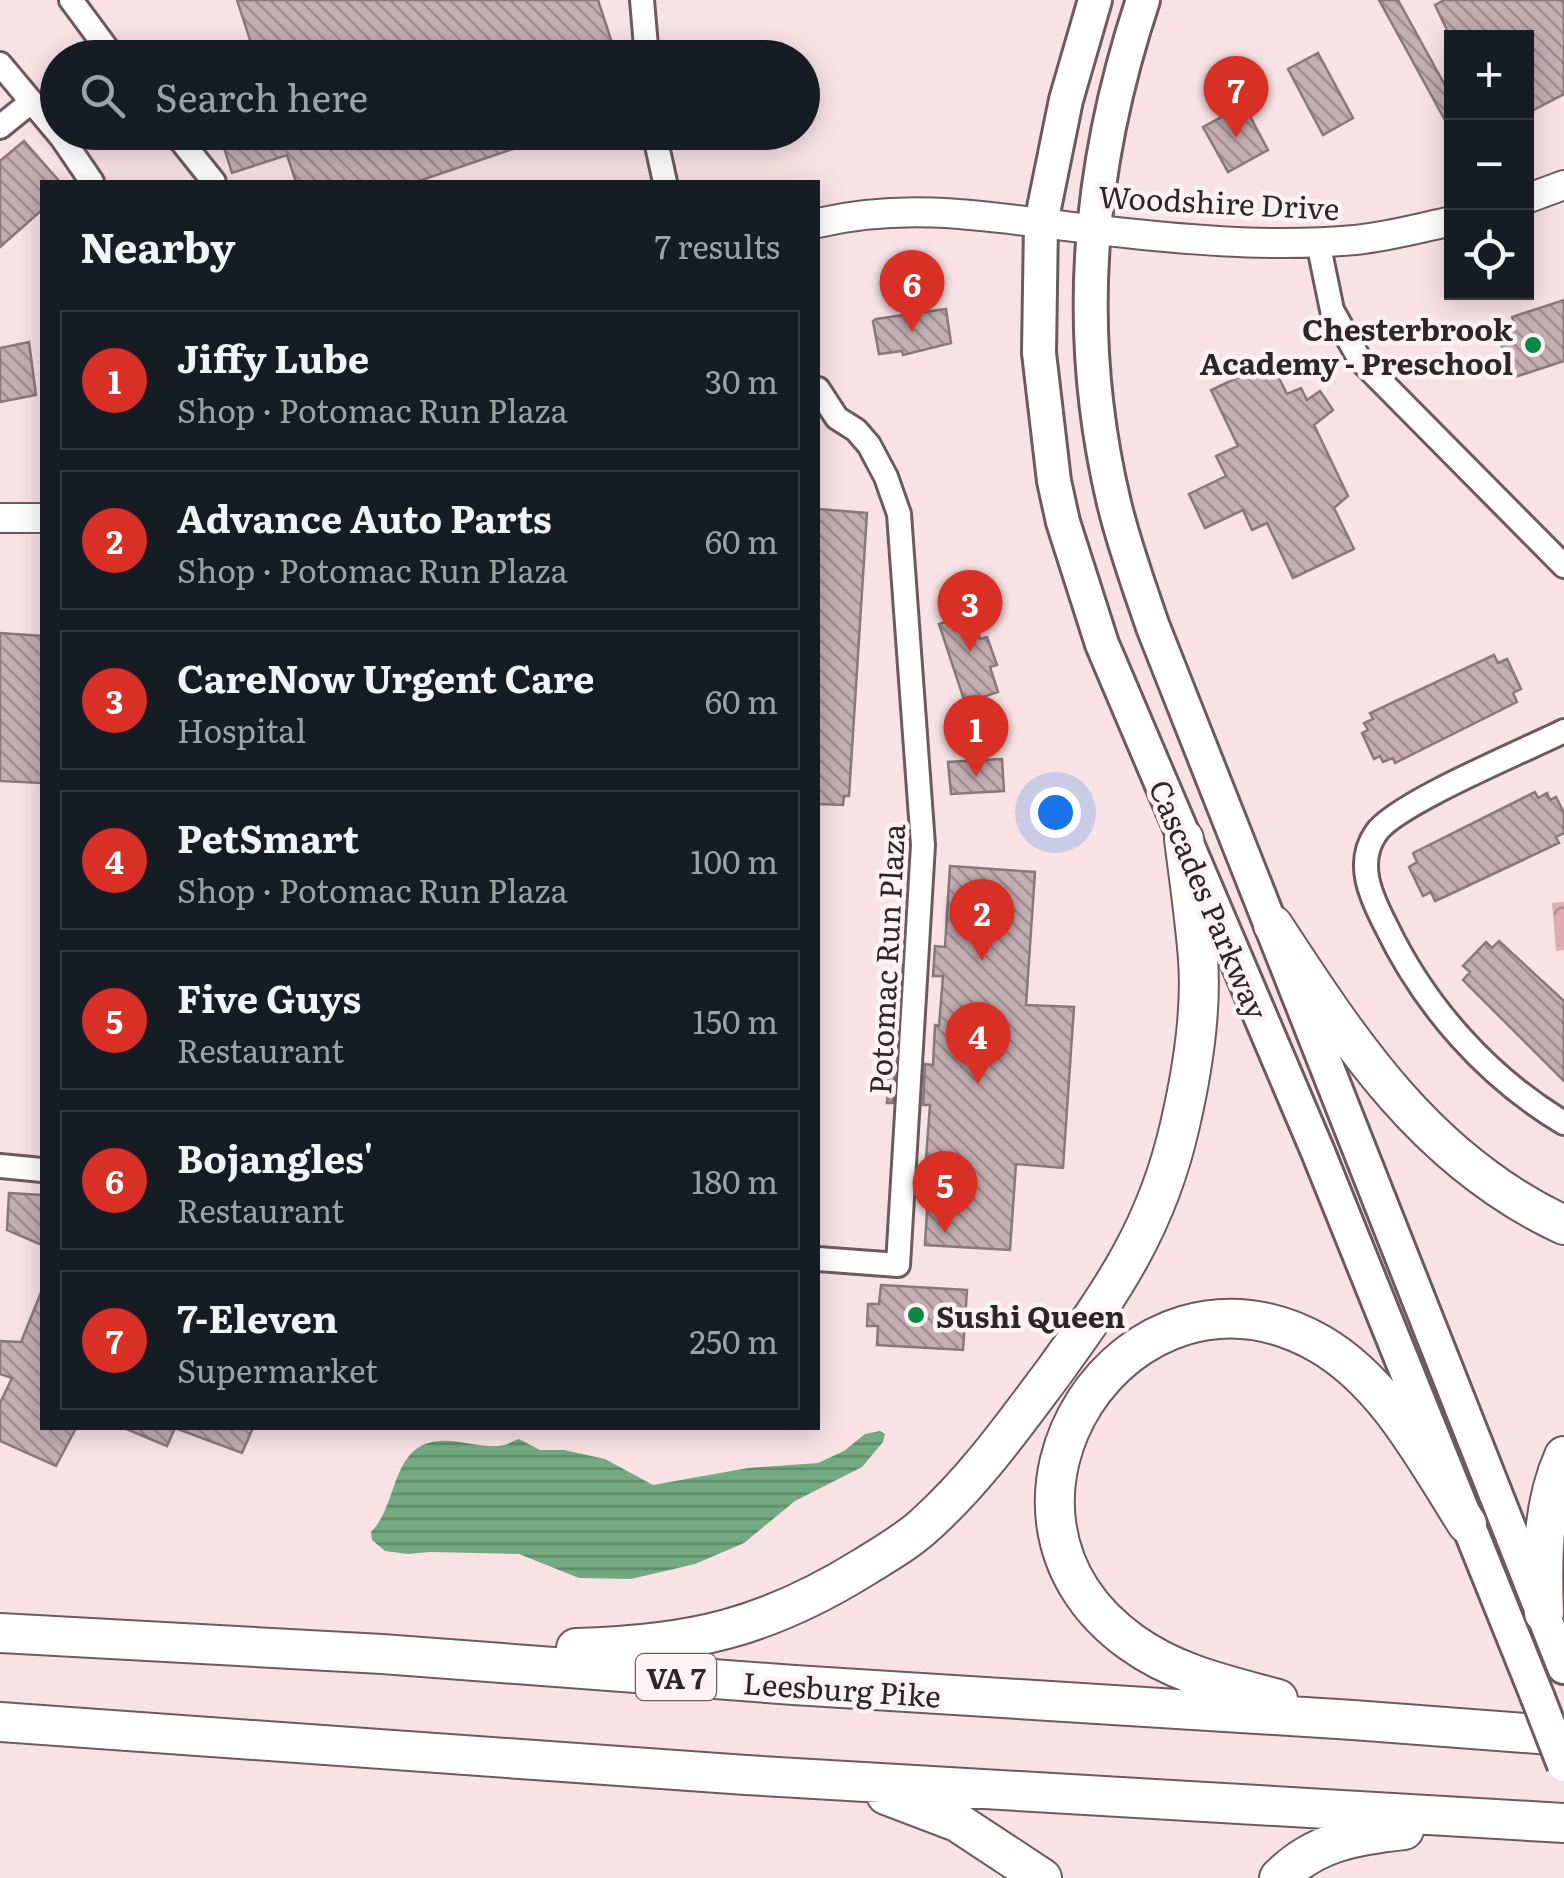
<!DOCTYPE html>
<meta charset="utf-8">
<style>
:root{--surface:#171b24;--page:#242831;--text:#f1f3f6;--muted:#9ea1a6;--line:#363941;--accent:#d93025}
body{margin:0;font-family:Literata,serif;background:var(--page);color:var(--text)}
.controls{position:absolute;right:30px;top:30px;display:grid;overflow:hidden;border-radius:0px;box-shadow:0 5px 25px #0003}
.controls button{width:90px;height:90px;display:grid;place-items:center;padding:0;border:0;border-bottom:2px solid var(--line);background:var(--surface);color:var(--text);font:50px sans-serif}
.you{position:absolute;left:1055px;top:812px;width:35px;height:35px;margin:-25px;border:8px solid #fff;border-radius:50%;background:#1a73e8;box-shadow:0 0 0 15px #1a73e833}
.badge{display:grid;place-items:center;width:65px;height:65px;border-radius:50%;background:var(--accent);color:#fff;font-size:32px;font-weight:700}
.pin{position:absolute;translate:-50% -82px;filter:drop-shadow(0 2px 5px #0008)}
.pin::after{content:'';position:absolute;top:52px;width:35px;height:30px;background:inherit;clip-path:polygon(0 0,100% 0,50% 100%)}
.list{margin:0;padding:0;list-style:none}
h2{display:flex;justify-content:space-between;align-items:center;height:130px;margin:0;padding:0 40px;font-size:42px}
h2 small{font-size:32px;font-weight:400;color:var(--muted)}
.list li{display:grid;grid-template-columns:65px 1fr auto;gap:30px;align-items:center;box-sizing:border-box;height:140px;margin:0 20px 20px;padding:0 20px;border:2px solid var(--line);border-radius:0px}
.list b{display:block;font-size:38px;white-space:nowrap}
.list p{margin:0;font-size:32px;white-space:nowrap;color:var(--muted)}
.list em{font-size:32px;font-style:normal;color:var(--muted)}
.icon{flex:none;width:55px;height:55px;fill:none;stroke:currentColor;stroke-width:2;stroke-linecap:round;stroke-linejoin:round}
.map{position:relative;flex:none;width:1564px;height:1878px;overflow:hidden}
.search{position:absolute;background:var(--surface);box-shadow:0 5px 25px #0003;left:40px;top:40px;width:780px;height:110px;display:flex;align-items:center;gap:25px;box-sizing:border-box;padding:0 35px;border-radius:55px;color:var(--muted);font-size:38px}
.panel{position:absolute;background:var(--surface);box-shadow:0 5px 25px #0003;left:40px;top:180px;width:780px;height:1250px;border-radius:0px}
.map>svg:first-child{display:block}
</style>
<div class="map">
<svg width="1564" height="1878" viewBox="0 0 1564 1878">
<defs>
<pattern id="park-crowns" width="20" height="18" patternUnits="userSpaceOnUse" patternTransform="scale(2.5)"><rect width="20" height="18" fill="#dfabb4"/><path d="M2 6a3 3 0 1 1 6 0M12 15a3 3 0 1 1 6 0" fill="none" stroke="#b58b92"/></pattern>
<pattern id="water-rules" width="6" height="5" patternUnits="userSpaceOnUse" patternTransform="scale(2.5)"><rect width="6" height="5" fill="#73aa81"/><path d="M0 2.5h6" fill="none" stroke="#5f8a69"/></pattern>
<pattern id="building-back-hatch" width="6" height="6" patternUnits="userSpaceOnUse" patternTransform="scale(2.5)"><rect width="6" height="6" fill="#c3aeb2"/><path d="M-1 5l2 2M0 0l6 6M5-1l2 2" fill="none" stroke="#9f8d91"/></pattern>
</defs>
<rect width="100%" height="100%" fill="#f8e2e5"/>
<!-- park -->
<path fill="url(#park-crowns)" d="M1564,902V950L1556,951L1552,903Z"/>
<!-- water -->
<path fill="url(#water-rules)" d="M880,1431L885,1434L883,1442L862,1467L795,1501L744,1543L695,1564L631,1579L579,1578L519,1554L430,1552L408,1554L385,1551L372,1540L371,1532C397,1507 391,1451 432,1442C456,1437 482,1450 504,1445C510,1444 514,1440 519,1439L540,1450H564L605,1459L653,1485L748,1468L818,1463L844,1451L865,1434Z"/>
<!-- building -->
<path fill="url(#building-back-hatch)" stroke="#8a777a" stroke-width="2.5" d="M237,0H598L617,58H256Z
M1379,0H1398L1452,98V133Z
M1444,0H1564V94L1526,114V38H1451L1435,5Z
M1318,53L1353,118L1323,135L1288,69Z
M1244,105L1268,150L1228,172L1203,127Z
M219,132H553L554,135L416,182H296L287,155L232,173Z
M24,141L60,182H42V210L0,247V161Z
M1564,300V361L1512,378L1496,328L1514,322L1512,317Z
M946,309L951,343L903,355L902,351L879,354L873,321L876,319Z
M29,342L36,395L0,402V348Z
M1271,362L1287,394L1301,388L1307,400L1320,391L1333,410L1314,425L1348,496L1334,508L1354,549L1293,578L1267,523L1252,530L1243,510L1205,528L1189,494L1226,476L1216,456L1238,446L1211,390Z
M818,509L867,513L849,796H844L843,805L818,804Z
M972,613L980,639L987,637L997,665L990,667L998,692L965,703L939,624Z
M0,633L42,636V783L0,781Z
M1494,655L1498,663L1507,659L1521,689L1513,693L1517,702L1395,763L1393,758L1383,762L1380,756L1374,759L1362,733L1368,730L1364,723L1373,719L1370,713Z
M1002,759L1004,791L951,794L948,762Z
M1535,792L1538,798L1547,793L1550,800L1556,797L1564,813V833L1556,837L1559,843L1444,897L1435,901L1431,892L1423,896L1409,867L1417,862L1413,853Z
M950,866L1035,872L1026,1005L1074,1007L1063,1168L1016,1164L1010,1250L925,1245L930,1159H926L930,1105H923L925,1064L933,1065L935,1025L939,1026L943,976H933L935,946L945,947Z
M1499,941L1564,1001V1081L1463,980L1470,972L1463,966L1486,942L1492,948Z
M889,1061L895,1062L893,1103H887Z
M9,1193L42,1195V1245L7,1230Z
M881,1285L967,1290L963,1350L877,1345L878,1326H867L868,1304H879Z
M42,1290V1428H76L56,1466L0,1441V1403L12,1378L0,1374V1341L21,1342Z
M124,1428H253L242,1453L175,1428L167,1446Z"/>
<g fill="none" stroke-linecap="round" stroke-linejoin="round">
<defs>
<path id="minor" d="M71,0L114,58
M642,0L647,58
M0,64L62,138L92,182
M0,127L31,102
M174,132L214,182
M654,132L665,182
M1318,242L1332,310L1360,360L1564,566
M818,389L837,418L856,430L869,445L886,477L899,514L923,845L898,1265L818,1259
M1564,731C1526,750 1395,804 1376,833C1355,863 1371,897 1386,926C1425,1007 1487,1077 1564,1123
M0,1166L42,1170"/>
<path id="tertiary" d="M1526,199L1564,185
M818,223C913,201 994,218 1089,229C1176,239 1268,248 1355,240C1387,237 1420,228 1452,221
M0,518H42"/>
<path id="secondary" d="M1095,0L1066,100L1041,223L1039,353L1054,481L1063,522L1102,644L1318,1152L1538,1698
M1143,0C1088,166 1073,331 1114,503C1124,545 1139,586 1153,627L1564,1667"/>
<path id="trunk" d="M1273,925C1352,1046 1428,1162 1564,1225
M1544,1613C1542,1559 1542,1505 1564,1456
M0,1633L382,1654L794,1685L1353,1720L1564,1736
M576,1648C690,1645 766,1628 864,1567C885,1554 908,1541 926,1524C975,1480 1014,1425 1053,1373C1113,1290 1157,1227 1180,1125C1192,1073 1202,1013 1198,959C1195,919 1189,879 1184,839
M1278,1699C1226,1685 1175,1674 1131,1642C948,1510 1128,1234 1320,1344C1387,1383 1426,1460 1467,1524
M0,1722L746,1775L1564,1823
M886,1795L957,1822L1042,1878
M1279,1878C1314,1842 1356,1835 1404,1830"/>
</defs>
<!-- minor casing -->
<use href="#minor" stroke="#6d5a5d" stroke-width="28"/>
<!-- tertiary casing -->
<use href="#tertiary" stroke="#6d5a5d" stroke-width="32"/>
<!-- secondary casing -->
<use href="#secondary" stroke="#6d5a5d" stroke-width="38"/>
<!-- trunk casing -->
<use href="#trunk" stroke="#6d5a5d" stroke-width="42"/>
<!-- minor -->
<use href="#minor" stroke="#fff" stroke-width="22"/>
<!-- tertiary -->
<use href="#tertiary" stroke="#fff" stroke-width="28"/>
<!-- secondary -->
<use href="#secondary" stroke="#fff" stroke-width="32"/>
<!-- trunk -->
<use href="#trunk" stroke="#fff" stroke-width="38"/>
<defs>
<path id="secondary-bridge" d="M1538,1698L1564,1765"/>
</defs>
<!-- secondary-bridge casing -->
<use href="#secondary-bridge" stroke="#6d5a5d" stroke-width="38" stroke-linecap="butt"/>
<!-- secondary-bridge -->
<use href="#secondary-bridge" stroke="#fff" stroke-width="32"/>
</g>
<!-- markers -->
<g fill="#088843" stroke="#fff2f4" stroke-width="4">
<circle cx="1533" cy="345" r="10"/>
<circle cx="916" cy="1315" r="10"/>
</g>
<g text-anchor="middle" dominant-baseline="central" stroke-width="9" stroke-linejoin="round" paint-order="stroke">
<!-- shield labels -->
<rect fill="#fff2f4" stroke="#6c6264" stroke-width="2.5" x="636" y="1654" width="80" height="46" rx="8"/>
<g font-size="28" font-weight="bold" fill="#2d2526">
<text x="676" y="1677">VA 7</text>
</g>
<!-- street labels -->
<g font-size="30" fill="#2d2526" stroke="#fff2f4">
<text transform="translate(1219 201) rotate(3)">Woodshire Drive</text>
<text transform="translate(1210 899) rotate(67)">Cascades Parkway</text>
<text transform="translate(885 959) rotate(-87)">Potomac Run Plaza</text>
<text transform="translate(842 1688) rotate(4)">Leesburg Pike</text>
</g>
<!-- poi labels -->
<g font-size="30" font-weight="bold" fill="#2d2526" stroke="#fff2f4" text-anchor="end">
<text x="1513" y="328">Chesterbrook<tspan x="1513" dy="34">Academy - Preschool</tspan></text>
<text x="936" y="1315" text-anchor="start">Sushi Queen</text>
</g>
</g>
</svg>
<div class="controls">
<button>+</button>
<button>−</button>
<button><svg class="icon" aria-label="locate" viewBox="0 0 24 24"><circle cx="12" cy="12" r="6"/><path d="M12 2v4M12 18v4M2 12h4M18 12h4"/></svg></button>
</div>
<div class="you"></div>
<div class="pin badge" style="left:976px;top:777px">1</div>
<div class="pin badge" style="left:982px;top:961px">2</div>
<div class="pin badge" style="left:970px;top:652px">3</div>
<div class="pin badge" style="left:978px;top:1084px">4</div>
<div class="pin badge" style="left:945px;top:1233px">5</div>
<div class="pin badge" style="left:912px;top:332px">6</div>
<div class="pin badge" style="left:1236px;top:138px">7</div>
<div class="search"><svg class="icon" aria-label="search" viewBox="0 0 24 24"><circle cx="10" cy="10" r="6"/><path d="M15 15l6 6"/></svg>Search here</div>
<section class="panel">
<h2>Nearby<small>7 results</small></h2>
<ul class="list">
<li><span class="badge">1</span><div><b>Jiffy Lube</b><p>Shop · Potomac Run Plaza</p></div><em>30 m</em></li>
<li><span class="badge">2</span><div><b>Advance Auto Parts</b><p>Shop · Potomac Run Plaza</p></div><em>60 m</em></li>
<li><span class="badge">3</span><div><b>CareNow Urgent Care</b><p>Hospital</p></div><em>60 m</em></li>
<li><span class="badge">4</span><div><b>PetSmart</b><p>Shop · Potomac Run Plaza</p></div><em>100 m</em></li>
<li><span class="badge">5</span><div><b>Five Guys</b><p>Restaurant</p></div><em>150 m</em></li>
<li><span class="badge">6</span><div><b>Bojangles'</b><p>Restaurant</p></div><em>180 m</em></li>
<li><span class="badge">7</span><div><b>7-Eleven</b><p>Supermarket</p></div><em>250 m</em></li>
</ul>
</section>
</div>
